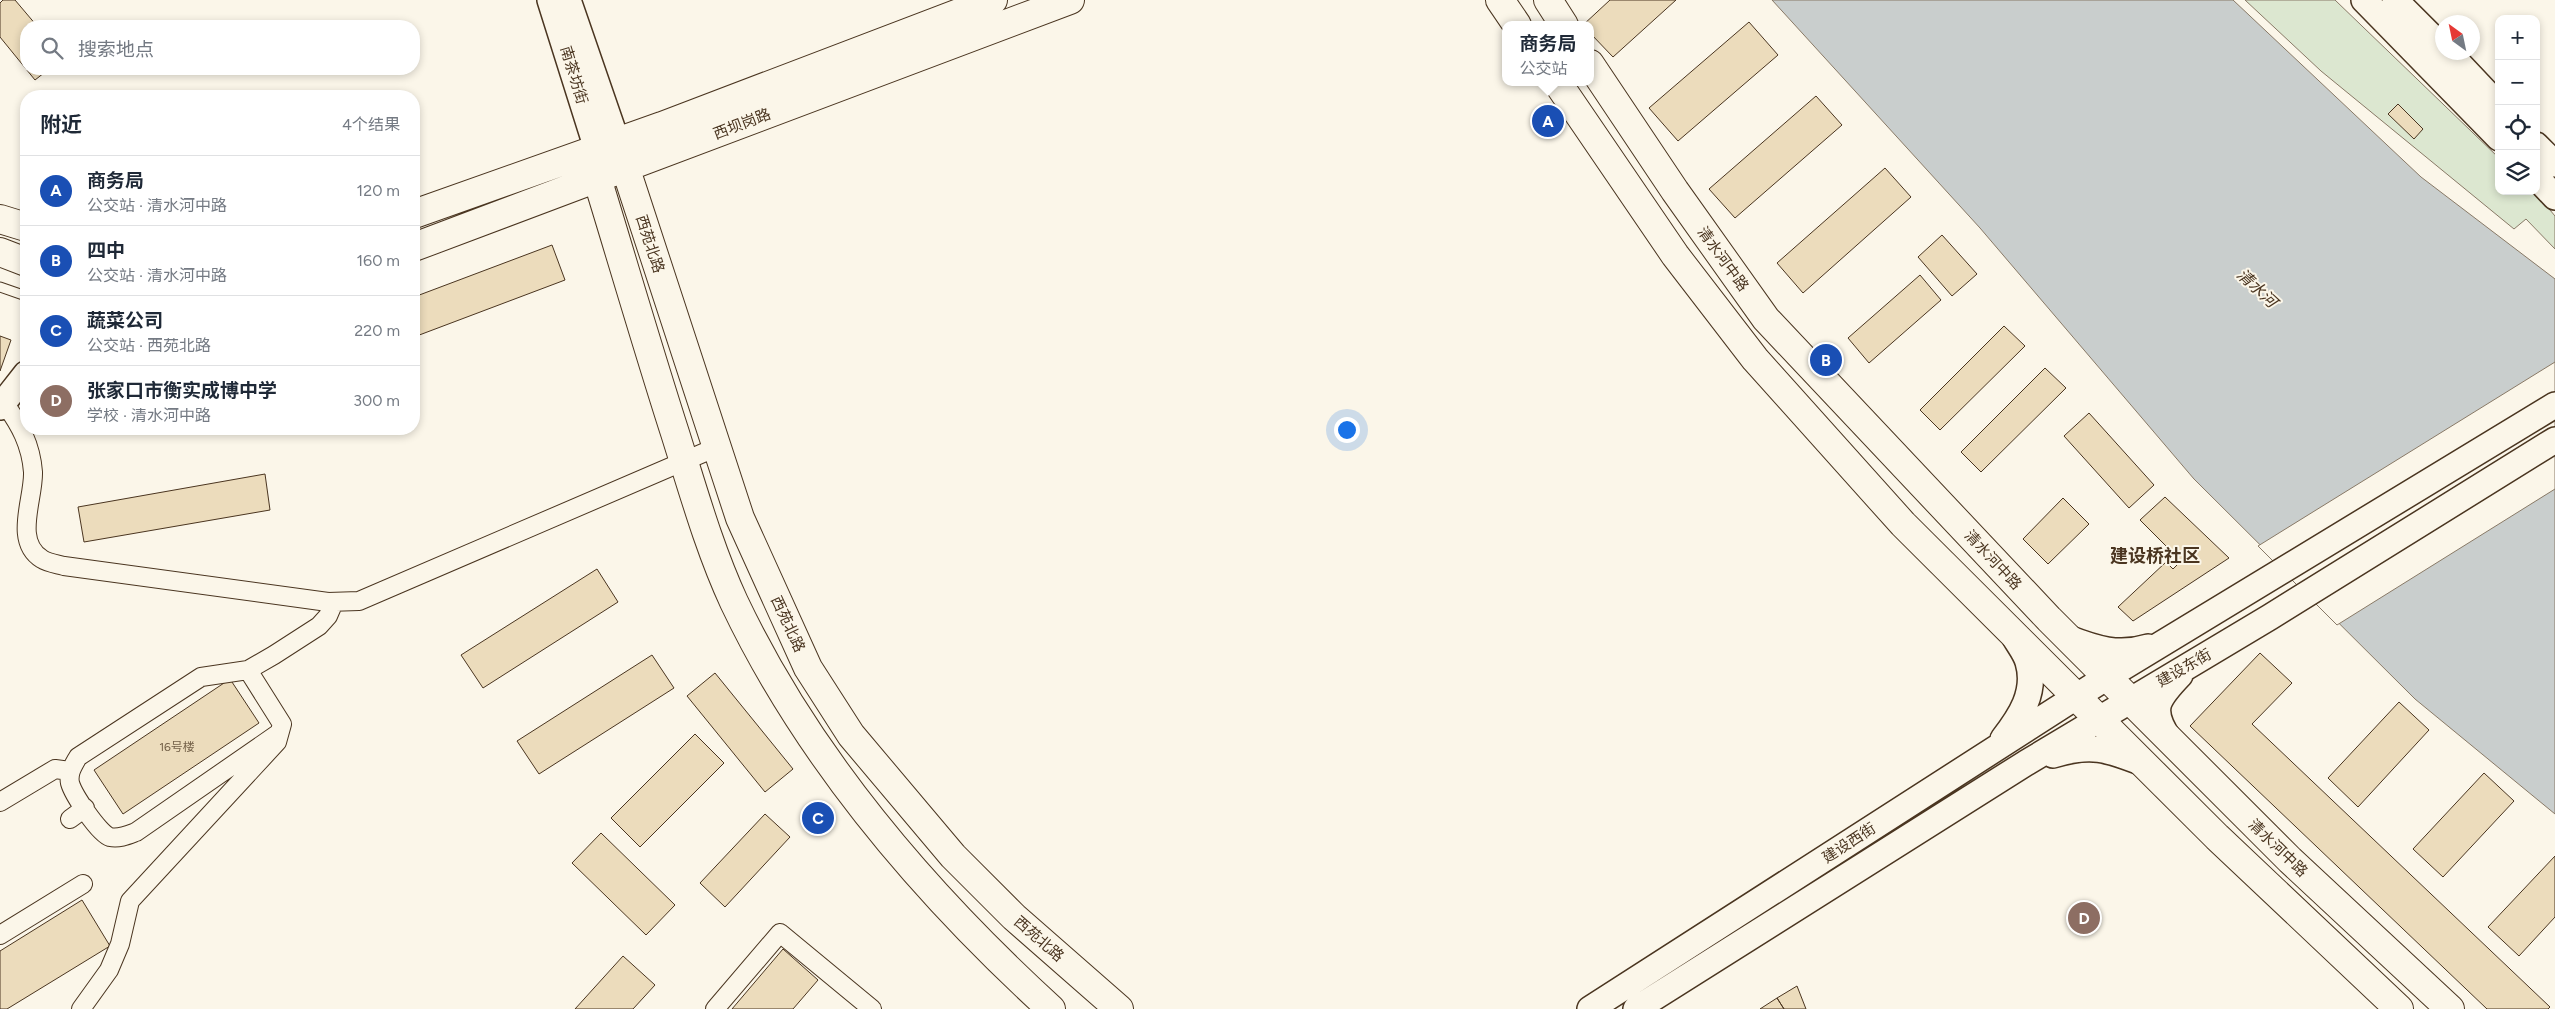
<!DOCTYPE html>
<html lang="zh">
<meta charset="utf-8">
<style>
:root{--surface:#fff;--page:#f2f2f3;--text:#1f2937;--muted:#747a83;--line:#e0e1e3;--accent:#1a73e8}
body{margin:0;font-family:Figtree,"Noto Sans SC",sans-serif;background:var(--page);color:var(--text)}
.controls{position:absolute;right:15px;top:15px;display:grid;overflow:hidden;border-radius:10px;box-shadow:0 2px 8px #0003}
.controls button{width:45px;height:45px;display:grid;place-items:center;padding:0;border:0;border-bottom:1px solid var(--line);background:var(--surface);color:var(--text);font:25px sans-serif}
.compass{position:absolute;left:2435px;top:15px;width:45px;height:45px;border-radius:50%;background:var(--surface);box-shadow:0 2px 8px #0003;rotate:327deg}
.you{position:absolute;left:1346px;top:429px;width:18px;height:18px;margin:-12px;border:4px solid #fff;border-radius:50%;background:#1a73e8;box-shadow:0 0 0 8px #1a73e833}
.badge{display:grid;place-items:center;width:32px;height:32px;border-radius:50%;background:var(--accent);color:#fff;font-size:16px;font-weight:700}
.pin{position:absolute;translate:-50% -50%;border:2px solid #fff;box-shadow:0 1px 5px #0006}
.popup{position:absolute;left:1502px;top:21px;width:92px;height:65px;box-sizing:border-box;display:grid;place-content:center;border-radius:10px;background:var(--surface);filter:drop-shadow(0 1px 4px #0005);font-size:16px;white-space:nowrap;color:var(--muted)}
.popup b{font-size:19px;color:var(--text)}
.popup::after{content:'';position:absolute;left:50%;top:100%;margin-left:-10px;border:10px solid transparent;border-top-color:var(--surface)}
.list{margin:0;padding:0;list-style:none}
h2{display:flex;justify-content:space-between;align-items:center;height:65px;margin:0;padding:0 20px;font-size:21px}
h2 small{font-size:16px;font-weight:400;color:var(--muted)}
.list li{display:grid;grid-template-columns:32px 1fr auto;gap:15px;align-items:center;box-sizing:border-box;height:70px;padding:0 20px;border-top:1px solid var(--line)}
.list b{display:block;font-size:19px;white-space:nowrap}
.list p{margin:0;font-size:16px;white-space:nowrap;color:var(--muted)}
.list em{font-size:16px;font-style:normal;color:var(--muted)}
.icon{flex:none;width:28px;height:28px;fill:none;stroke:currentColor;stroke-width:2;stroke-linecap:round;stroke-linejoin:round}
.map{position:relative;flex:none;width:2555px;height:1009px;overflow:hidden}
.search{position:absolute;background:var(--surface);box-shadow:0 2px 8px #0003;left:20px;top:20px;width:400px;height:55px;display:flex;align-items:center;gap:12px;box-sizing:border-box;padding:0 18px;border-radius:20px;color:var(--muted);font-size:19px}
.panel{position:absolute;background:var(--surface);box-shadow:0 2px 8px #0003;left:20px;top:90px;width:400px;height:345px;border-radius:20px}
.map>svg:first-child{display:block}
</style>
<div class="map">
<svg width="2555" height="1009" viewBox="0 0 2555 1009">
<rect width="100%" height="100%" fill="#fbf6e9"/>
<!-- green -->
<path fill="#dce7d0" stroke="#887966" d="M2245,0H2335L2499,158V191H2534L2555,216V249L2526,219L2514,229L2321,71Z"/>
<!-- water -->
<path fill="#c9cecd" stroke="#887966" d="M1772,0H2233L2421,177L2555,279V814L2415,699L2194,479L1980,228Z"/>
<!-- pier -->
<path fill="#fbf6e9" stroke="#887966" d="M2555,362V489L2337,625L2258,546Z"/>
<!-- building -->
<path fill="#ecdcbc" stroke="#4a3520" d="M3,0H15L37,26H26V69H49L35,80L0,37V3Z
M1610,0H1676L1613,57L1590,33V25H1583Z
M1749,22L1778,55L1678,141L1649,108Z
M1816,96L1842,125L1735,218L1709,189Z
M2398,104L2423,129L2414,139L2388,114Z
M1885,168L1911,197L1803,293L1777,263Z
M1942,235L1977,274L1952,296L1918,257Z
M552,245L565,280L414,337V297Z
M1920,275L1941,300L1869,363L1848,338Z
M2004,326L2025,346L1940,430L1920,410Z
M0,336L11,340L0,371Z
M2045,368L2066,388L1981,472L1961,452Z
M2089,413L2154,485L2129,508L2064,436Z
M265,474L270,510L84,542L78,507Z
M2165,497L2229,558L2133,621L2118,607L2166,562L2173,569L2181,561L2140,520Z
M2063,498L2089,524L2048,564L2023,539Z
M597,569L618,602L483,688L461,655Z
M2260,653L2292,683L2252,724L2550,1007L2548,1009H2487L2190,726Z
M652,655L674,688L539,774L517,741Z
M715,673L793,769L765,792L687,696Z
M230,679L259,723L123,814L94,770Z
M2399,702L2429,730L2358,807L2328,778Z
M695,734L724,763L640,847L611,818Z
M2484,773L2514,801L2443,877L2413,849Z
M765,814L790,837L725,907L700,883Z
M601,833L675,905L646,935L572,863Z
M2555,856V917L2519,956L2488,927Z
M82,900L110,946L7,1009H0V951Z
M783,949L818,980L793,1009H732Z
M623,956L655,985L633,1009H575Z
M1797,986L1806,1009H1784L1777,998Z
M1777,998L1784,1009H1760Z"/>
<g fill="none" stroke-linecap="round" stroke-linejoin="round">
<defs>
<path id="lane" d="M0,287L26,296"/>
<path id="street" d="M4,403C20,424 31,445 33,472C34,499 13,541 42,559C48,563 57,564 64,566L328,602L359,601L717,447
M279,733L136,832C128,835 119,839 110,837C99,834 73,794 70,783C68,773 73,766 78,757L201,677L248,670L274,655L319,626L328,616L334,602
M0,802L55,769L70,771
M70,819L85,808
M0,935L83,884
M81,1009L109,970L120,944L130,901L277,742L282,724L248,670
M715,1009L780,933L872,1009"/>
<path id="secondary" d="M550,0L597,149
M568,0L617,142
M2364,0L2499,138
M2395,0L2442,47
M2448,52L2499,106
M2536,145L2555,164
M2536,177L2555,197
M0,407L26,374
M2068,638C2096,649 2119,656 2148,647
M2003,739C2020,717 2037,692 2028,662C2026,654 2019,645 2015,638
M2169,739C2149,709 2157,699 2180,675
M2053,755C2091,743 2107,749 2143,763
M1590,1009L2107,677L2555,405
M1636,1009L2026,763L2270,617L2555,440"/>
<path id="primary" d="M1500,0L1517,25
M1548,0L1564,25
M1590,64L1675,191L1766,319L2049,619L2290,860L2450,1009
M1557,82L1675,255L1755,359L1903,524L2217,837L2399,1009
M617,142L740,518L808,668L851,735L953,856L1014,917L1119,1009
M597,149V178C623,263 648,349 675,433C693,490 709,548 734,602C808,758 924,893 1051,1009
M414,214L662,126L993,0
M0,219L26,227
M414,247L1070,0
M0,252L26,262"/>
</defs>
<!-- lane casing -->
<use href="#lane" stroke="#4a3520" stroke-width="11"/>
<!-- street casing -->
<use href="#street" stroke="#4a3520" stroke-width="20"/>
<!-- secondary casing -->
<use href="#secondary" stroke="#4a3520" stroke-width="28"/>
<!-- primary casing -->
<use href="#primary" stroke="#4a3520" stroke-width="30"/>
<!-- lane -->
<use href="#lane" stroke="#fbf6e9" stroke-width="9"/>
<!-- street -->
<use href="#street" stroke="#fbf6e9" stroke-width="18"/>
<!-- secondary -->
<use href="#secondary" stroke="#fbf6e9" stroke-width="25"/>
<!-- primary -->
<use href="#primary" stroke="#fbf6e9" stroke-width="28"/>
</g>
<g text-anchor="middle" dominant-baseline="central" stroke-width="4" stroke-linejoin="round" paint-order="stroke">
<!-- number labels -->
<g font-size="12" fill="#725f47">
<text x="177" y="747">16号楼</text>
</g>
<!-- street labels -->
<g font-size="15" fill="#4a3520" stroke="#fbf6e9">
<text transform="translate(574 75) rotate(73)">南茶坊街</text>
<text transform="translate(742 124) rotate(-21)">西坝岗路</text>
<text transform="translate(650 244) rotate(72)">西苑北路</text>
<text transform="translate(1723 259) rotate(54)">清水河中路</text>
<text transform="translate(1993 560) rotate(47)">清水河中路</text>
<text transform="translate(788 624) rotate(65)">西苑北路</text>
<text transform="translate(2184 668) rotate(-30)">建设东街</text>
<text transform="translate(1849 843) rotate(-33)">建设西街</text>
<text transform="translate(2278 848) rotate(44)">清水河中路</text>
<text transform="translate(1039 939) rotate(41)">西苑北路</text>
</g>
<!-- water labels -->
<g font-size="16" font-style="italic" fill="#4a3520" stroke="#fbf6e9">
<text transform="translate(2257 288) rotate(43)">清水河</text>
</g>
<!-- quarter labels -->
<g font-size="18" font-weight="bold" fill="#4a3520" stroke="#fbf6e9">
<text x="2155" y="556">建设桥社区</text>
</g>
</g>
</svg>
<div class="controls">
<button>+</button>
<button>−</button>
<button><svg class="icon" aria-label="locate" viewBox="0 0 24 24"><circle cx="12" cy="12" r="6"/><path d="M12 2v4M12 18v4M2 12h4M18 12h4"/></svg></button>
<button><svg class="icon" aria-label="layers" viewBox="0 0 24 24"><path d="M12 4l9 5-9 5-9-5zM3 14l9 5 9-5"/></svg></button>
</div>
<svg class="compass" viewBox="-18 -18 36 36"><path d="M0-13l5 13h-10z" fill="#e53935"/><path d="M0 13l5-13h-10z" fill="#747a83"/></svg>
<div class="you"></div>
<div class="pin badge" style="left:1548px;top:121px;background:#1a4fb4">A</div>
<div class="popup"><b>商务局</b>公交站</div>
<div class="pin badge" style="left:1826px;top:360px;background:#1a4fb4">B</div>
<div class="pin badge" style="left:818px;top:818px;background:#1a4fb4">C</div>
<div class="pin badge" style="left:2084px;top:918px;background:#8d6e63">D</div>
<div class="search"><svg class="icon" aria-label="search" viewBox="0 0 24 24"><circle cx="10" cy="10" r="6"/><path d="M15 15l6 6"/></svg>搜索地点</div>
<section class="panel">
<h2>附近<small>4个结果</small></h2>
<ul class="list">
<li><span class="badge" style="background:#1a4fb4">A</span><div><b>商务局</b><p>公交站 · 清水河中路</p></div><em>120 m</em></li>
<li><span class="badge" style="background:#1a4fb4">B</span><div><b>四中</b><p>公交站 · 清水河中路</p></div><em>160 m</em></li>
<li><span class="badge" style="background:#1a4fb4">C</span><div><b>蔬菜公司</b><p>公交站 · 西苑北路</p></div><em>220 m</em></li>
<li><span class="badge" style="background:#8d6e63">D</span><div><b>张家口市衡实成博中学</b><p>学校 · 清水河中路</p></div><em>300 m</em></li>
</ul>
</section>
</div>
